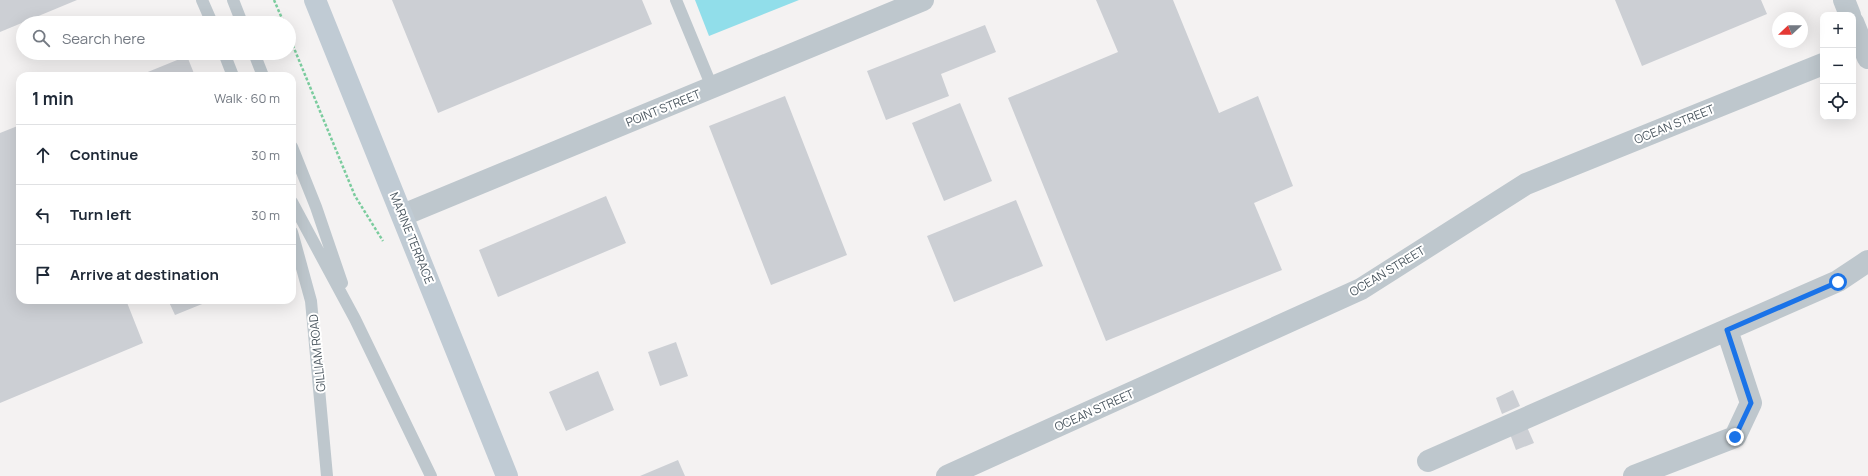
<!DOCTYPE html>
<meta charset="utf-8">
<style>
:root{--surface:#fff;--page:#f6f6f7;--text:#1f2937;--muted:#747a83;--line:#e0e1e3}
body{margin:0;font-family:Manrope,sans-serif;background:var(--page);color:var(--text)}
.controls{position:absolute;right:12px;top:12px;display:grid;overflow:hidden;border-radius:8px;box-shadow:0 4px 16px #0002}
.controls button{width:36px;height:36px;display:grid;place-items:center;padding:0;border:0;border-bottom:1px solid var(--line);background:var(--surface);color:var(--text);font:20px sans-serif}
.compass{position:absolute;left:1772px;top:12px;width:36px;height:36px;border-radius:50%;background:var(--surface);box-shadow:0 4px 16px #0002;rotate:248deg}
.stop{position:absolute;width:12px;height:12px;margin:-9px;border:3px solid #1a73e8;border-radius:50%;background:#fff}
.stop.end{background:#1a73e8;border-color:#fff;box-shadow:0 1px 4px #0008}
.list{margin:0;padding:0;list-style:none}
h2{display:flex;justify-content:space-between;align-items:center;height:52px;margin:0;padding:0 16px;font-size:17px}
h2 small{font-size:13px;font-weight:400;color:var(--muted)}
.list li{display:grid;grid-template-columns:26px 1fr auto;gap:12px;align-items:center;box-sizing:border-box;height:60px;padding:0 16px;border-top:1px solid var(--line)}
.list b{display:block;font-size:15px;white-space:nowrap}
.list em{font-size:13px;font-style:normal;color:var(--muted)}
.icon{flex:none;width:22px;height:22px;fill:none;stroke:currentColor;stroke-width:2;stroke-linecap:round;stroke-linejoin:round}
.map{position:relative;flex:none;width:1868px;height:476px;overflow:hidden}
.search{position:absolute;background:var(--surface);box-shadow:0 4px 16px #0002;left:16px;top:16px;width:280px;height:44px;display:flex;align-items:center;gap:10px;box-sizing:border-box;padding:0 14px;border-radius:22px;color:var(--muted);font-size:15px}
.panel{position:absolute;background:var(--surface);box-shadow:0 4px 16px #0002;left:16px;top:72px;width:280px;height:232px;border-radius:12px}
.map>svg:first-child{display:block}
</style>
<div class="map">
<svg width="1868" height="476" viewBox="0 0 1868 476">
<rect width="100%" height="100%" fill="#f4f2f2"/>
<!-- water -->
<path fill="#91deea" d="M695,0H799L709,36Z"/>
<!-- building -->
<path fill="#cccfd4" d="M0,0H77L0,32Z
M392,0H642L652,24L438,113Z
M1096,0H1173L1219,113L1258,96L1293,186L1254,203L1282,270L1106,341L1008,98L1118,52Z
M1615,0H1761L1767,14L1642,66Z
M985,25L996,52L941,74L949,96L886,120L867,71Z
M187,56L195,76H138Z
M785,96L847,255L771,285L709,126Z
M960,103L992,181L944,201L912,123Z
M20,125V300H126L143,343L0,403V133Z
M606,196L626,243L498,297L479,250Z
M1016,200L1043,266L954,302L927,236Z
M168,300H212L175,315Z
M676,342L688,376L660,386L648,352Z
M598,371L614,410L566,431L549,392Z
M1513,390L1520,406L1502,414L1496,398Z
M1527,427L1534,443L1516,450L1510,434Z
M678,460L685,476H640Z"/>
<g fill="none" stroke-linecap="round" stroke-linejoin="round">
<!-- path -->
<path stroke="#7bcc9e" stroke-width="2.5" stroke-dasharray="3 2" stroke-linecap="butt" d="M274,0L284,23
M289,36L355,196L383,241"/>
<!-- lane -->
<path stroke="#bec7cd" stroke-width="12" d="M202,0L212,23
M233,0L242,23
M676,0L712,87
M224,53L233,76
M254,53L263,76
M292,147L316,207L342,283
M292,202L355,319L431,476
M292,232L311,301L327,476"/>
<!-- street -->
<path stroke="#bec7cd" stroke-width="22" d="M1844,0L1850,15
M1853,22L1868,58
M403,215L923,0
M1428,461L1838,281L1868,261
M947,476L1361,289L1526,184L1823,64
M1634,476L1735,437L1751,403L1727,330"/>
<!-- secondary -->
<path stroke="#c0cbd4" stroke-width="22" d="M315,0L507,476"/>
</g>
<g fill="none" stroke-linecap="round" stroke-linejoin="round">
<!-- route -->
<path stroke="#1a73e8" stroke-width="5" d="M1735,437L1751,403L1727,330L1838,282"/>
</g>
<g text-anchor="middle" dominant-baseline="central" stroke-width="4" stroke-linejoin="round" paint-order="stroke">
<!-- street labels -->
<g font-size="12" fill="#4a565f" stroke="#fff">
<text transform="translate(663 108) rotate(-22)">POINT STREET</text>
<text transform="translate(1674 124) rotate(-22)">OCEAN STREET</text>
<text transform="translate(412 238) rotate(68)">MARINE TERRACE</text>
<text transform="translate(1387 271) rotate(-31)">OCEAN STREET</text>
<text transform="translate(317 353) rotate(-96)">GILLIAM ROAD</text>
<text transform="translate(1094 410) rotate(-24)">OCEAN STREET</text>
</g>
</g>
</svg>
<div class="controls">
<button>+</button>
<button>−</button>
<button><svg class="icon" aria-label="locate" viewBox="0 0 24 24"><circle cx="12" cy="12" r="6"/><path d="M12 2v4M12 18v4M2 12h4M18 12h4"/></svg></button>
</div>
<svg class="compass" viewBox="-18 -18 36 36"><path d="M0-13l5 13h-10z" fill="#e53935"/><path d="M0 13l5-13h-10z" fill="#747a83"/></svg>
<div class="stop" style="left:1838px;top:282px"></div>
<div class="stop end" style="left:1735px;top:437px"></div>
<div class="search"><svg class="icon" aria-label="search" viewBox="0 0 24 24"><circle cx="10" cy="10" r="6"/><path d="M15 15l6 6"/></svg>Search here</div>
<section class="panel">
<h2>1 min<small>Walk · 60 m</small></h2>
<ul class="list">
<li><svg class="icon" aria-label="ahead" viewBox="0 0 24 24"><path d="M12 20V5M6 11l6-6 6 6"/></svg><div><b>Continue</b></div><em>30 m</em></li>
<li><svg class="icon" aria-label="left" viewBox="0 0 24 24"><path d="M17 20v-9H6M10 6l-5 5 5 5"/></svg><div><b>Turn left</b></div><em>30 m</em></li>
<li><svg class="icon" aria-label="arrive" viewBox="0 0 24 24"><path d="M6 21V4h12l-3 4 3 4H6"/></svg><div><b>Arrive at destination</b></div></li>
</ul>
</section>
</div>
